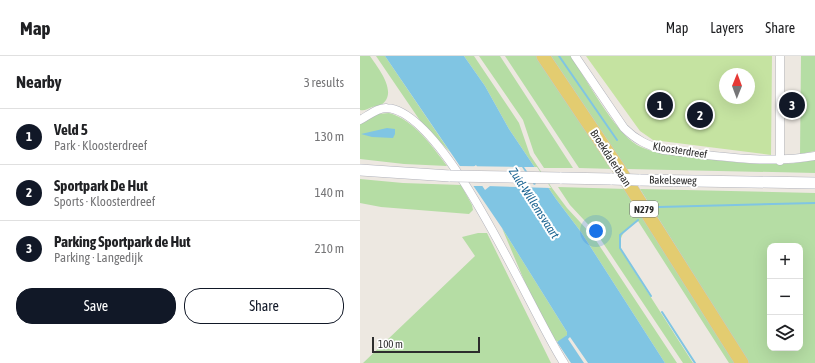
<!DOCTYPE html>
<meta charset="utf-8">
<style>
:root{--surface:#fff;--page:#f6f6f6;--text:#202124;--muted:#757577;--line:#e0e0e0;--accent:#111827}
body{margin:0;font-family:"Asap Condensed",sans-serif;background:var(--page);color:var(--text)}
.controls{position:absolute;right:12px;bottom:12px;display:grid;overflow:hidden;border-radius:8px;box-shadow:0 4px 16px #0002}
.controls button{width:36px;height:36px;display:grid;place-items:center;padding:0;border:0;border-bottom:1px solid var(--line);background:var(--surface);color:var(--text);font:20px sans-serif}
.compass{position:absolute;left:359px;top:12px;width:36px;height:36px;border-radius:50%;background:var(--surface);box-shadow:0 4px 16px #0002;rotate:1deg}
.scale{position:absolute;left:12px;bottom:10px;width:108px;box-sizing:border-box;padding-left:4px;border:2px solid #2d2d2d;border-top:0;font-size:11px;line-height:14px;white-space:nowrap;color:#2d2d2d;-webkit-text-stroke:3px #fff;paint-order:stroke}
.you{position:absolute;left:236px;top:175px;width:14px;height:14px;margin:-10px;border:3px solid #fff;border-radius:50%;background:#1a73e8;box-shadow:0 0 0 6px #1a73e833}
.badge{display:grid;place-items:center;width:26px;height:26px;border-radius:50%;background:var(--accent);color:#fff;font-size:13px;font-weight:700}
.pin{position:absolute;translate:-50% -50%;border:2px solid #fff;box-shadow:0 1px 4px #0006}
.list{margin:0;padding:0;list-style:none}
h2{display:flex;justify-content:space-between;align-items:center;height:52px;margin:0;padding:0 16px;font-size:17px}
h2 small{font-size:13px;font-weight:400;color:var(--muted)}
.list li{display:grid;grid-template-columns:26px 1fr auto;gap:12px;align-items:center;box-sizing:border-box;height:56px;padding:0 16px;border-top:1px solid var(--line)}
.list b{display:block;font-size:15px;white-space:nowrap}
.list p{margin:0;font-size:13px;white-space:nowrap;color:var(--muted)}
.list em{font-size:13px;font-style:normal;color:var(--muted)}
.actions{display:flex;gap:8px;padding:12px 16px}
.actions a{flex:1;padding:9px 0;border:1px solid var(--accent);border-radius:16px;text-align:center;font-size:14px;color:var(--accent)}
.actions .main{background:var(--accent);color:#fff}
.icon{flex:none;width:22px;height:22px;fill:none;stroke:currentColor;stroke-width:2;stroke-linecap:round;stroke-linejoin:round}
.map{position:relative;flex:none;width:455px;height:307px;overflow:hidden}
header{display:flex;align-items:center;gap:24px;box-sizing:border-box;height:56px;padding:0 20px;background:var(--surface);border-bottom:1px solid var(--line)}
header strong{font-size:19px}
nav{display:flex;gap:22px;margin-inline-start:auto;font-size:14px}
main{display:flex}
aside{flex:1;background:var(--surface)}
.map>svg:first-child{display:block}
</style>
<header>
<strong>Map</strong>
<nav><a>Map</a><a>Layers</a><a>Share</a></nav>
</header>
<main>
<aside>
<h2>Nearby<small>3 results</small></h2>
<ul class="list">
<li><span class="badge">1</span><div><b>Veld 5</b><p>Park · Kloosterdreef</p></div><em>130 m</em></li>
<li><span class="badge">2</span><div><b>Sportpark De Hut</b><p>Sports · Kloosterdreef</p></div><em>140 m</em></li>
<li><span class="badge">3</span><div><b>Parking Sportpark de Hut</b><p>Parking · Langedijk</p></div><em>210 m</em></li>
</ul>
<div class="actions"><a class="main">Save</a><a>Share</a></div>
</aside>
<div class="map">
<svg width="455" height="307" viewBox="0 0 455 307">
<rect width="100%" height="100%" fill="#ede8e1"/>
<!-- green -->
<path fill="#b5dda4" fill-rule="evenodd" d="M0,0H10C18,12 39,37 21,49C18,51 15,50 12,51C7,53 5,55 0,54Z
M16,0H25L90,96L63,69Z
M104,0H114L159,67L170,99L192,132L207,152L233,180L317,307H305L221,176L196,143L149,73L125,30Z
M119,0H140L213,112H184L174,97L163,64Z
M145,0H178L255,113L219,112Z
M191,0H211C226,23 255,76 277,89C286,94 296,96 306,98C355,103 406,114 455,104V117L267,113Z
M441,0H455V95L440,98Z
M29,57C54,64 73,91 87,110L44,108L0,103V65L18,58Z
M0,123L43,127L101,129L112,149L113,154L109,158L21,151L0,147Z
M198,131L267,133L376,307H369L278,165C266,173 259,178 260,193L333,307H323L237,178L210,149Z
M280,133L455,137V307H389ZM410,190H440V292H410Z
M142,172L207,276V279L199,286L188,281Z
M118,177H127L191,307H3L115,200L102,181Z"/>
<!-- pitch -->
<path fill="#c5e3a1" fill-rule="evenodd" d="M226,0H412L411,99L293,84L280,75ZM365,18H389V42H365Z"/>
<!-- water -->
<path fill="#80c5e3" fill-rule="evenodd" d="M25,0H104L125,30L149,73L196,143L221,176L305,307H228L210,281L208,283L224,307H211L197,286L207,279V276L142,172ZM116,109L130,130L125,134L111,113Z
M27,72L35,73V78L33,82L12,81L1,78Z"/>
<!-- pier -->
<path fill="#ede8e1" d="M97,110L162,111L174,129L176,128L164,111H177L191,132L127,130L115,112L113,113L125,130H110Z"/>
<g fill="none" stroke-linecap="round" stroke-linejoin="round">
<!-- stream -->
<path stroke="#80c5e3" stroke-width="2" d="M199,0L257,84
M299,151L455,147
M278,164L260,179V192L291,240
M302,256L335,307"/>
<defs>
<path id="minor" d="M215,0L264,72C276,84 287,89 303,94C354,99 404,109 455,100
M0,64C8,60 18,51 27,52C87,56 171,257 204,307
M420,105V0"/>
<path id="tertiary" d="M0,114L90,120
M200,122L252,123
M279,124L455,127"/>
<path id="primary" d="M183,0L259,113L382,307"/>
</defs>
<!-- minor casing -->
<use href="#minor" stroke="#b1b3bc" stroke-width="9"/>
<!-- tertiary casing -->
<use href="#tertiary" stroke="#b1b3bc" stroke-width="12"/>
<!-- primary casing -->
<use href="#primary" stroke="#c8c8c8" stroke-width="14"/>
<!-- minor -->
<use href="#minor" stroke="#fff" stroke-width="8"/>
<!-- tertiary -->
<use href="#tertiary" stroke="#fff" stroke-width="11"/>
<!-- primary -->
<use href="#primary" stroke="#e3cc70" stroke-width="13"/>
<defs>
<path id="tertiary-bridge" d="M90,120L200,122
M252,123L279,124"/>
</defs>
<!-- tertiary-bridge casing -->
<use href="#tertiary-bridge" stroke="#b1b3bc" stroke-width="12" stroke-linecap="butt"/>
<!-- tertiary-bridge -->
<use href="#tertiary-bridge" stroke="#fff" stroke-width="11"/>
</g>
<g text-anchor="middle" dominant-baseline="central" stroke-width="4" stroke-linejoin="round" paint-order="stroke">
<!-- shield labels -->
<rect fill="#fff" stroke="#6c6c6c" stroke-width="1" x="270" y="145" width="28" height="16" rx="3"/>
<g font-size="10" font-weight="bold" fill="#2d2d2d">
<text x="284" y="153">N279</text>
</g>
<!-- street labels -->
<g font-size="11" fill="#2d2d2d" stroke="#fff">
<text transform="translate(320 94) rotate(9)">Kloosterdreef</text>
<text transform="translate(251 102) rotate(57)">Broekdalerbaan</text>
<text transform="translate(313 124) rotate(1)">Bakelseweg</text>
</g>
<!-- water labels -->
<g font-size="12" font-style="italic" fill="#1c6592" stroke="#fff">
<text transform="translate(174 147) rotate(57)">Zuid-Willemsvaart</text>
</g>
</g>
</svg>
<div class="controls">
<button>+</button>
<button>−</button>
<button><svg class="icon" aria-label="layers" viewBox="0 0 24 24"><path d="M12 4l9 5-9 5-9-5zM3 14l9 5 9-5"/></svg></button>
</div>
<svg class="compass" viewBox="-18 -18 36 36"><path d="M0-13l5 13h-10z" fill="#e53935"/><path d="M0 13l5-13h-10z" fill="#757577"/></svg>
<div class="scale">100 m</div>
<div class="you"></div>
<div class="pin badge" style="left:300px;top:49px">1</div>
<div class="pin badge" style="left:340px;top:59px">2</div>
<div class="pin badge" style="left:432px;top:49px">3</div>
</div>
</main>
